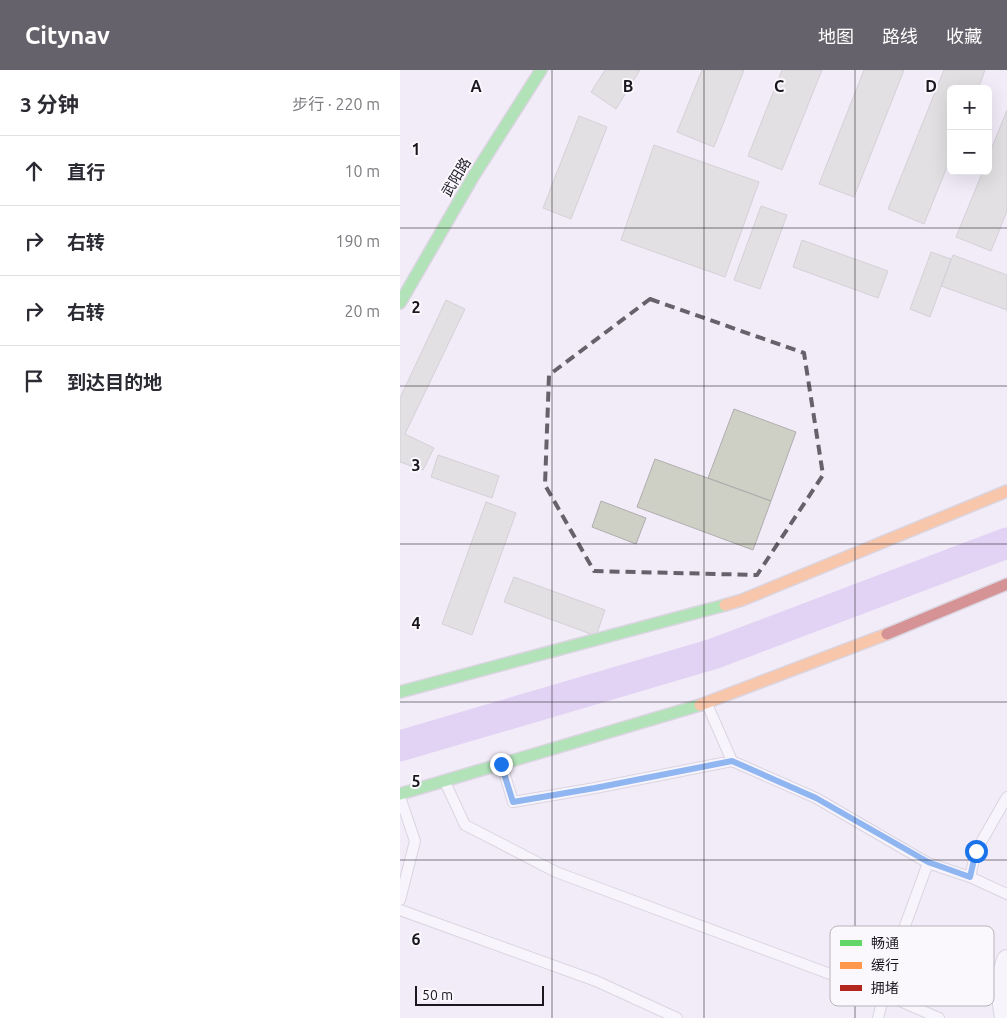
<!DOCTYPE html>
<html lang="zh">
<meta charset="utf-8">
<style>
:root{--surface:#fff;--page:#f2f2f3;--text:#2b2b33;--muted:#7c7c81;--line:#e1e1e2;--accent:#66626b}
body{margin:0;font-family:Ubuntu,"Noto Sans SC",sans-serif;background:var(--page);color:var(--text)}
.controls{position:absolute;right:15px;top:15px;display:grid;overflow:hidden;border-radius:8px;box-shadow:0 5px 20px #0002}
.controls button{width:45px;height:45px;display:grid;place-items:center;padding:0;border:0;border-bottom:1px solid var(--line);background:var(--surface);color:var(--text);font:25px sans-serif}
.scale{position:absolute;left:15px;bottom:12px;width:129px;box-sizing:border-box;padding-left:5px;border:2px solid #1a171f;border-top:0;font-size:14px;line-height:18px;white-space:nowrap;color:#1a171f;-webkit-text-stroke:4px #faf8fd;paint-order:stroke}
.stop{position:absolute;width:15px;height:15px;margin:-11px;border:4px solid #1a73e8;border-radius:50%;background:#fff}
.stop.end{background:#1a73e8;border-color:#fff;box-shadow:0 1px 5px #0008}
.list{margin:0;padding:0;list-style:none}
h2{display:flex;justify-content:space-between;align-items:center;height:65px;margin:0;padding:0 20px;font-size:21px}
h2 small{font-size:16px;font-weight:400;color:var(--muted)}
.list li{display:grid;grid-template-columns:32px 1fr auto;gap:15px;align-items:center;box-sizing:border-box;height:70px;padding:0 20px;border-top:1px solid var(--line)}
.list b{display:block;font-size:19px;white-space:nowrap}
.list em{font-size:16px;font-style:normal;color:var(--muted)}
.icon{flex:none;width:28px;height:28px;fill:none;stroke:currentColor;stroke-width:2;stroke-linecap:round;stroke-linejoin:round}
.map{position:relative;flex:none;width:607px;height:948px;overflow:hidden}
header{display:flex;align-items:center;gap:30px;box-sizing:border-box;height:70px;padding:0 25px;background:var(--accent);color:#fff}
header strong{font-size:24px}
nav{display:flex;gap:28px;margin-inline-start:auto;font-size:18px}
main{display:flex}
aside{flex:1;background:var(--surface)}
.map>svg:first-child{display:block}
</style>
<header>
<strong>Citynav</strong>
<nav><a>地图</a><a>路线</a><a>收藏</a></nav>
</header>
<main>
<aside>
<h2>3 分钟<small>步行 · 220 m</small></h2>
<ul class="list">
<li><svg class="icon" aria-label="ahead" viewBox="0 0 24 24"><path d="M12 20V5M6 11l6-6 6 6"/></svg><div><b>直行</b></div><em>10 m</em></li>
<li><svg class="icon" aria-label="right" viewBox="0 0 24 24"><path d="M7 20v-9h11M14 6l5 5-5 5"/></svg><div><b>右转</b></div><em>190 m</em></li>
<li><svg class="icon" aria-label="right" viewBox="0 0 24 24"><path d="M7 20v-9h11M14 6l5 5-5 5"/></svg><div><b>右转</b></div><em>20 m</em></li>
<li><svg class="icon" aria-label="arrive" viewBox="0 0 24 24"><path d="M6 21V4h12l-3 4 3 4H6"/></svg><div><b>到达目的地</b></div></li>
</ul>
</aside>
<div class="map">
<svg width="607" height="948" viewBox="0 0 607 948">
<rect width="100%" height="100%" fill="#f2ecf9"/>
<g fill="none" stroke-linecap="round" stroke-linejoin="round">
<!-- river -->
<path stroke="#ceb4ee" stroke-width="31" d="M0,676L313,584L607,473"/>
</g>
<!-- building -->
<path fill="#cfd0c5" stroke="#afadaf" d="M205,0H240L216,39L191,22Z
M302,0H344L314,77L277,62Z
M382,0H422L382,100L348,86Z
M464,0H504L454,127L419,114Z
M544,0H585L578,19H551V87L524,154L488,139Z
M607,40V141L591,181L556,167L583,101H588V87Z
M179,46L207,57L171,149L143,138Z
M254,75L359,112L325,207L221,170Z
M361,136L387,145L360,219L334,210Z
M402,170L488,201L478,228L393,197Z
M531,182L551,189L530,247L510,239Z
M553,185L607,205V240L541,216Z
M46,230L65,239L5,364L34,378L23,400L0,392V328Z
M334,339L396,362L371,431L308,408Z
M38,385L99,406L92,428L31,407Z
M255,389L371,431L353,480L237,437Z
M201,431L246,448L236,474L192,457Z
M86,432L116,443L72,565L42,554Z
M114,507L205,540L196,566L104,532Z"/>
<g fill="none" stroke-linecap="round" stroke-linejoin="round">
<defs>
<path id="lane" d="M307,634L332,691L416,728L528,793L570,807L607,824
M102,695L113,732L195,718L332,691
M45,712L65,755L156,802L484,924L539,948
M0,727L15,771L0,830
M570,807L576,781L607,727
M0,840L196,911L277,948
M478,948L495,883L528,793"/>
<path id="street" d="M605,948L600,913L607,890"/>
<path id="fast" d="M0,233L73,107L141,0
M0,622L325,535
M0,724L300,635"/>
<path id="slow" d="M325,535L342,530L607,421
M300,635L487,564"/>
<path id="jam" d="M487,564L607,514"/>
</defs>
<!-- lane casing -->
<use href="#lane" stroke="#bcb8c1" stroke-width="12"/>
<!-- street casing -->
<use href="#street" stroke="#bcb8c1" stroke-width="22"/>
<!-- fast casing -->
<use href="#fast" stroke="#bcb8c1" stroke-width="14"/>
<!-- slow casing -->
<use href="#slow" stroke="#bcb8c1" stroke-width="14"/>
<!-- jam casing -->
<use href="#jam" stroke="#bcb8c1" stroke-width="14"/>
<!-- lane -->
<use href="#lane" stroke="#fdfcfe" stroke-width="10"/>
<!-- street -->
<use href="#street" stroke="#fdfcfe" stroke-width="20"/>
<!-- fast -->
<use href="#fast" stroke="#63d668" stroke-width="11"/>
<!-- slow -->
<use href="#slow" stroke="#ff974d" stroke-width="11"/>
<!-- jam -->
<use href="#jam" stroke="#b3261e" stroke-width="11"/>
</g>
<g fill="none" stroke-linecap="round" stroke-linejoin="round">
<!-- route -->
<path stroke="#1a73e8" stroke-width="6" d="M101,694L113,732L195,718L332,691L416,728L528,792L570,807L576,781"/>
</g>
<!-- marked area -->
<path d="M0 0H607V948H0ZM250,229L404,283L423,405L357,505L194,501L145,415L149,305Z" fill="#f2ecf9" fill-opacity=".55" fill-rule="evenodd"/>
<path fill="none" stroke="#66626b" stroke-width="4" stroke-dasharray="10 6" stroke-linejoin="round" d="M250,229L404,283L423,405L357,505L194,501L145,415L149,305Z"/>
<!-- grid -->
<path fill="none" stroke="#1a171f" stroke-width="1" stroke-opacity="0.55" d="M152,0V948M304,0V948M455,0V948M0,158H607M0,316H607M0,474H607M0,632H607M0,790H607"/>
<g text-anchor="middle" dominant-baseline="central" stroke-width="4" stroke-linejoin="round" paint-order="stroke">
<!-- street labels -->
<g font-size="14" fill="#1a171f" stroke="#faf8fd">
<text transform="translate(56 107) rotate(-59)">武阳路</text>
</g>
</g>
<!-- legend -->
<rect x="430" y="856" width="164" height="80" rx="8" fill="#faf8fd" stroke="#b7b4ba" stroke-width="1"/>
<rect x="440" y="870" width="22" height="6" fill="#63d668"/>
<rect x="440" y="892" width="22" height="7" fill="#ff974d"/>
<rect x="440" y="915" width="22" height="6" fill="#b3261e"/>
<g font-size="14" fill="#1a171f">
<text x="471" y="878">畅通</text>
<text x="471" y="900">缓行</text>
<text x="471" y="923">拥堵</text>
</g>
<g font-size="16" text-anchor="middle" font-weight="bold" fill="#1a171f" stroke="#faf8fd" stroke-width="4" stroke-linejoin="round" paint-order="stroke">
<text x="76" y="22">A</text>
<text x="228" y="22">B</text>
<text x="379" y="22">C</text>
<text x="531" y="22">D</text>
<text x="16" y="85">1</text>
<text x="16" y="243">2</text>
<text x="16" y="401">3</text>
<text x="16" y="559">4</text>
<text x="16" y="717">5</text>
<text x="16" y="875">6</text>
</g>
</svg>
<div class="controls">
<button>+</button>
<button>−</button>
</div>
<div class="scale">50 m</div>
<div class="stop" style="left:576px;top:781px"></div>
<div class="stop end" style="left:101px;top:694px"></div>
</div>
</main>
